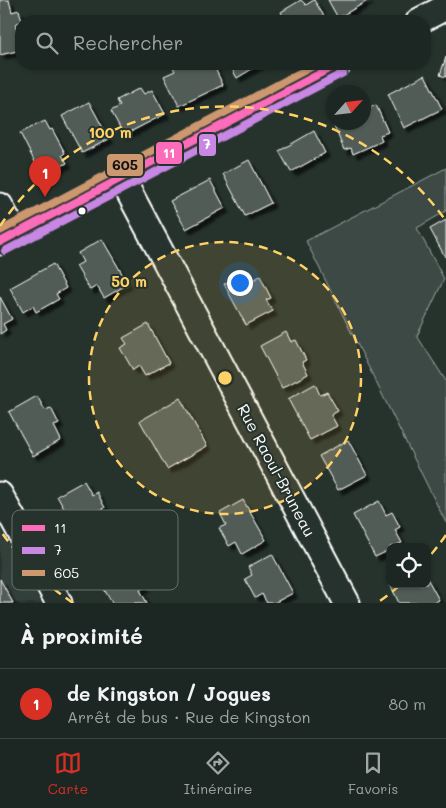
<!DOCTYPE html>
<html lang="fr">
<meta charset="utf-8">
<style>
:root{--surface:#1c2622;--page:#252e2a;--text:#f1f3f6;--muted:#a0a5a5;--line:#3a4340;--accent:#d93025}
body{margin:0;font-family:Mali,sans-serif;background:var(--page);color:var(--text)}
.controls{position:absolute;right:15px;bottom:15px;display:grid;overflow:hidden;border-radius:10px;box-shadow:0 1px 4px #0004}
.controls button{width:45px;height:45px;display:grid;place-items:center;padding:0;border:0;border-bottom:1px solid var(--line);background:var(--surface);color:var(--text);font:25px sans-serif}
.compass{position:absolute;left:326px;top:85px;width:45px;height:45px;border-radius:50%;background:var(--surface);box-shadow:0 1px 4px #0004;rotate:63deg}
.you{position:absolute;left:239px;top:282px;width:18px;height:18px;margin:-12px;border:4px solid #fff;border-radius:50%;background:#1a73e8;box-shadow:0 0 0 8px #1a73e833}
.badge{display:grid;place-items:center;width:32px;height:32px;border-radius:50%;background:var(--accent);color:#fff;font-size:16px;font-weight:700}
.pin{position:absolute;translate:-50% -41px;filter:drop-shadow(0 1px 2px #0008)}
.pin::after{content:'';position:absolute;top:26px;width:18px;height:15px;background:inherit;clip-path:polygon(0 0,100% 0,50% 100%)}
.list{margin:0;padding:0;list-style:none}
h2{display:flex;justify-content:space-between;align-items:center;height:65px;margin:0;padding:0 20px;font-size:21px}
h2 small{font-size:16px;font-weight:400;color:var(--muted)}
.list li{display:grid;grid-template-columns:32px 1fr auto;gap:15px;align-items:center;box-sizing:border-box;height:70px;padding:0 20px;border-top:1px solid var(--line)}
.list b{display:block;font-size:19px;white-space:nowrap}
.list p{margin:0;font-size:16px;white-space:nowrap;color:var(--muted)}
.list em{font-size:16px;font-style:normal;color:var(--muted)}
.icon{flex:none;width:28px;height:28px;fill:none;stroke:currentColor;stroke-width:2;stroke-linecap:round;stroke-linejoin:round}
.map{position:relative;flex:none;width:446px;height:603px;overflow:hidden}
.search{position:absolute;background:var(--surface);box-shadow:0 1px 4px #0004;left:15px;right:15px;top:15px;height:55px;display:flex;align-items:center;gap:12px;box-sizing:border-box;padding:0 18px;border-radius:20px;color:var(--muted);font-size:19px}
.sheet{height:135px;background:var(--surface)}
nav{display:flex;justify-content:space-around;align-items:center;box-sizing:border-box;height:70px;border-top:1px solid var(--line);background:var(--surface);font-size:14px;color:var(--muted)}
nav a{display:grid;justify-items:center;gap:2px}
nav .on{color:var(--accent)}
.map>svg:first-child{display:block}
</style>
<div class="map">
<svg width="446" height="603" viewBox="0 0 446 603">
<defs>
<filter id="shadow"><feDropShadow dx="4.5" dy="4.5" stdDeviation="1" flood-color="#0009"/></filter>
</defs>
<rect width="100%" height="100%" fill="#26332d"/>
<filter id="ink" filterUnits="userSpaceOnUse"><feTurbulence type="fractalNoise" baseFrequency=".02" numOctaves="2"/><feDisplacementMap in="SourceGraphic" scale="10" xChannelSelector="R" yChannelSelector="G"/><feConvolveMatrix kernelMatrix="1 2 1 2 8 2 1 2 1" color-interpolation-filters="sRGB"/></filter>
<g filter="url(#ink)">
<!-- built -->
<path fill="#333f3a" d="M0,528L41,603H0Z"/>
<!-- green -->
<path fill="#3e4944" stroke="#9ea4a2" d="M446,168V211L417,228L444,279L417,336L446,381V523L306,241Z"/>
<!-- building -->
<path fill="#515c57" stroke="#fff" filter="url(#shadow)" d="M0,0H9L12,12L19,10L22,21L15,24L21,50L0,55Z
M301,0L306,5L314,0L327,21H277L284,18L281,12Z
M328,0H369L338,18Z
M446,57V77L440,75Z
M175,64H213L223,85L179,106L164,76L175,71L172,65Z
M229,64H260L237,78Z
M425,75L442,109L404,128L388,94Z
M140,88L144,94L152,90L165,114L124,135L111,111L120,106L117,100Z
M89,102L109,139L82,153L62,116Z
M376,105L388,132L380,135L382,141L353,154L351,148L344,150L333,123L364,122V110Z
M45,121L50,130L52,129L65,153L62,155L67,163L42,176L20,133Z
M314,131L325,153L291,172L279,151Z
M249,160L271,203L245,216L223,174Z
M210,180L225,208L186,229L170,201Z
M446,220V257H445L430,229Z
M102,239L128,284L104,298L97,286L90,290L76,266L83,262L78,253Z
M53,264L66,288L56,294L59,299L36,312L33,306L23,312L10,288Z
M249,271L253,280L260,276L271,298L266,300L273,311L246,325L224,284Z
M0,297L12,319L3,324L6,330L0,334Z
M148,324L169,363L145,376L139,366L133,370L120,348L127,344L123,338Z
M286,332L291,342L296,340L306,360L302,362L308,374L282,388L260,346Z
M315,384L320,395L327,392L338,411L331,415L337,426L310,440L288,399Z
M37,396L45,410L51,408L59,424L54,426L61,440L33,456L9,412Z
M180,398L207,446L167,469L140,421Z
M348,440L367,475L338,490L319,456Z
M84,481L92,495L97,492L105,508L100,510L109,527L82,541L57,496Z
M243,500L266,540L242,554L236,542L229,546L219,528L226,525L220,513Z
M379,501L386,515L392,512L400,527L395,530L402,543L390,547V550L375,557L353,515Z
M272,554L293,593L274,603H267L262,594L255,598L245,579L252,575L248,567Z
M123,560L130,573L136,570L145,587L140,590L147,603H112L96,575Z
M427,578L439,600L433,603H399L390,584H427Z
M0,579L13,603H0Z"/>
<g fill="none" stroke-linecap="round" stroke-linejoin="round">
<defs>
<path id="minor" d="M419,21L446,7
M121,177L347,603
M0,206L15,234
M0,242L338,64
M0,495L59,603"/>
</defs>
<!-- minor casing -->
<use href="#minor" stroke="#fff" stroke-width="29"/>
<!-- minor -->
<use href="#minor" stroke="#26332d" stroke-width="25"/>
<defs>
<path id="bus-1" d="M0,242L338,64"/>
<path id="bus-2" d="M5,251L343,73"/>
<path id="bus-3" d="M0,231L317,64"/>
</defs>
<!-- bus-1 casing -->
<use href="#bus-1" stroke="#26332d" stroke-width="11"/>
<!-- bus-2 casing -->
<use href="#bus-2" stroke="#26332d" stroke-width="11"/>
<!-- bus-3 casing -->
<use href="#bus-3" stroke="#26332d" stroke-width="11"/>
<!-- bus-1 -->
<use href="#bus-1" stroke="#fb6dba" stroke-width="8"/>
<!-- bus-2 -->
<use href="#bus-2" stroke="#c787e3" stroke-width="8"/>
<!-- bus-3 -->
<use href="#bus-3" stroke="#cd976f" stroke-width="8"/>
</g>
</g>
<!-- distance rings -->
<circle cx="225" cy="378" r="136" fill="#ffd166" fill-opacity=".12"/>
<g fill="none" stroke="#ffd166" stroke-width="2.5" stroke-dasharray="9 6">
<circle cx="225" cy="378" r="136"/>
<path d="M446 535A271 271 0 0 1 428 558M399 586A271 271 0 0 1 377 603M73 603A271 271 0 0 1 0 530M0 226A271 271 0 0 1 446 221"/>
</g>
<!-- markers -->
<circle fill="#fff" stroke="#26332d" stroke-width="2" cx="82" cy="211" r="4.5"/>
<g text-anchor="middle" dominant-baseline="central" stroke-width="4" stroke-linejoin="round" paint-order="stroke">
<!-- street labels -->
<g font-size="16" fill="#fff" stroke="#26332d">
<text transform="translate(277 470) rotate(62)">Rue Raoul-Bruneau</text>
</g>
</g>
<!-- legend -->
<rect x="12" y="510" width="166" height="80" rx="8" fill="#26332d" stroke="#67706c" stroke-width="1"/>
<rect x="22" y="525" width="23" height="6" fill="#fb6dba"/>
<rect x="22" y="547" width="23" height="7" fill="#c787e3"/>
<rect x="22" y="570" width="23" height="6" fill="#cd976f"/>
<g font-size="14" fill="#fff">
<text x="54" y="533">11</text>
<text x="54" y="555">7</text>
<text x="54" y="578">605</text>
</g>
<circle cx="225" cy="378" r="8" fill="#ffd166" stroke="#26332d" stroke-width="2.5"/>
<g font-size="15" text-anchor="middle" font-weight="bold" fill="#ffd166" stroke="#26332d" stroke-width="4" stroke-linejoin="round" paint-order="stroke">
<text x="110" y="138">100 m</text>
<text x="129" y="287">50 m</text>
</g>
<g stroke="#26332d" stroke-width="2">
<rect x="198" y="133" width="19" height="24" rx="5" fill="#c787e3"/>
<rect x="155" y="141" width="28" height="24" rx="5" fill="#fb6dba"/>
<rect x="106" y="153" width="38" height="24" rx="5" fill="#cd976f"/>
</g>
<g font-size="14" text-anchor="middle" font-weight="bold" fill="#fff">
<text x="207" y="149">7</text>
<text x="169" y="158">11</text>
</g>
<g font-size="14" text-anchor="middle" font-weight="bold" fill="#111">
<text x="125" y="170">605</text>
</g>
</svg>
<div class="controls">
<button><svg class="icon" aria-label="locate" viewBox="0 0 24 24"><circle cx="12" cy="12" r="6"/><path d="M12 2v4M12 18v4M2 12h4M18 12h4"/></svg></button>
</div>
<svg class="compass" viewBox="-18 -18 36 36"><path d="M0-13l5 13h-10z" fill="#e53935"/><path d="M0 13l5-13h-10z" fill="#a0a5a5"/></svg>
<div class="you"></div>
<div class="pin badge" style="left:45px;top:197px">1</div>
<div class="search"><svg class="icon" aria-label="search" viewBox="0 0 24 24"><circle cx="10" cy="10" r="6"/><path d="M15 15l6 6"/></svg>Rechercher</div>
</div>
<section class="sheet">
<h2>À proximité<small></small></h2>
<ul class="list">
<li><span class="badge">1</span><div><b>de Kingston / Jogues</b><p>Arrêt de bus · Rue de Kingston</p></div><em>80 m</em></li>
</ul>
</section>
<nav>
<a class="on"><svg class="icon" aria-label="map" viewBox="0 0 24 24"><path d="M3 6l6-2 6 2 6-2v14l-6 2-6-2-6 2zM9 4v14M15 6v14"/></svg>Carte</a>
<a><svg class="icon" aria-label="directions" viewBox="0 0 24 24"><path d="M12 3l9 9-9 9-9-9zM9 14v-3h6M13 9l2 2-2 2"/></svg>Itinéraire</a>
<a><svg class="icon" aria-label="saved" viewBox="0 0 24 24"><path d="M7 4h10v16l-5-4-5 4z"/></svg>Favoris</a>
</nav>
